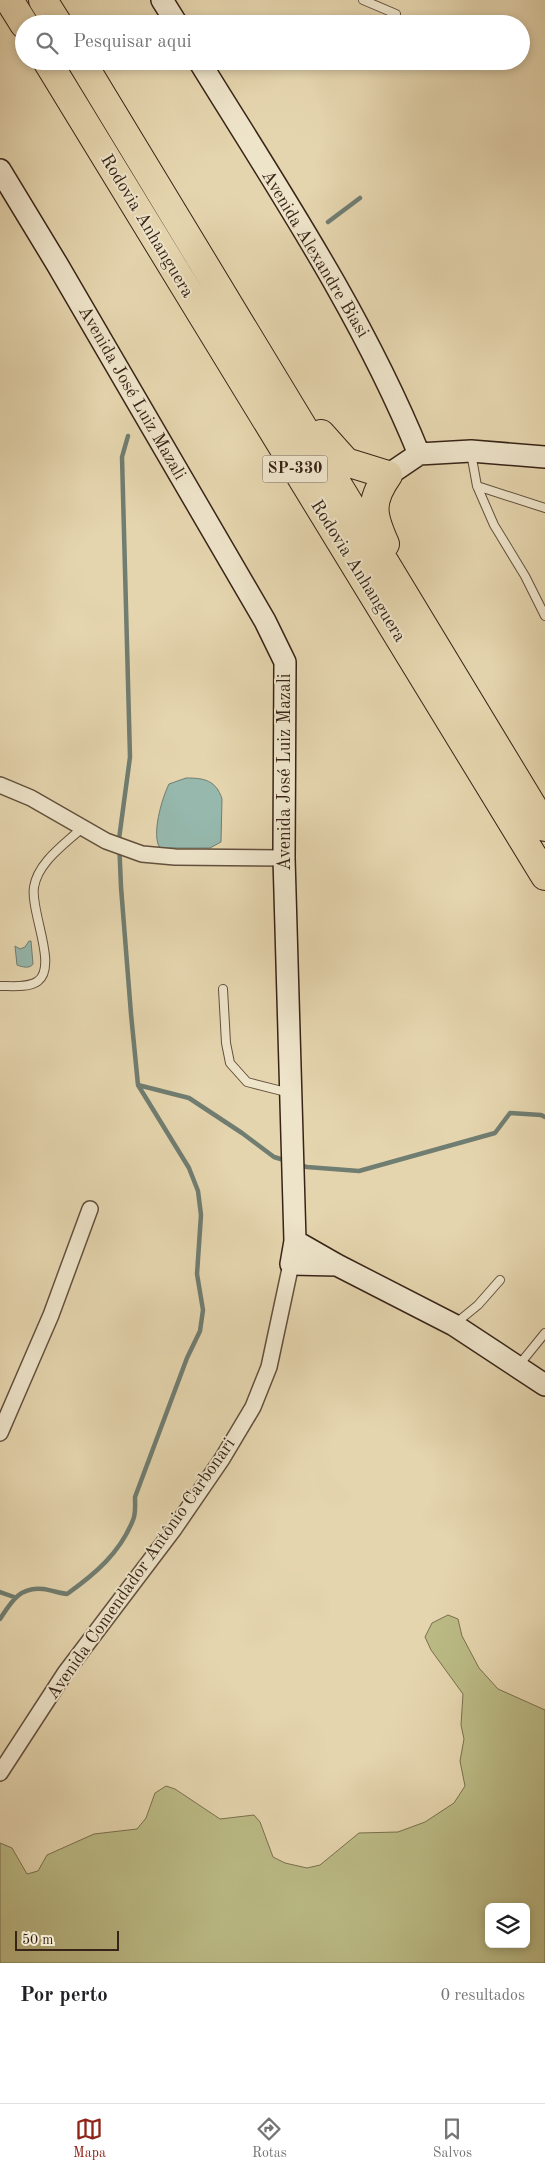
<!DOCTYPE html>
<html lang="pt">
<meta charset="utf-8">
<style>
:root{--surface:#fff;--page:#f6f6f6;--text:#202124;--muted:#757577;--line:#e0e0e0;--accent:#8f2418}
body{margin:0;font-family:"Old Standard TT",serif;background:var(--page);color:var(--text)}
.controls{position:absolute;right:15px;bottom:15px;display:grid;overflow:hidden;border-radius:8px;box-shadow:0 2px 8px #0003}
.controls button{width:45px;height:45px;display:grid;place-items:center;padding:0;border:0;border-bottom:1px solid var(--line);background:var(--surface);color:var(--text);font:25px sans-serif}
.scale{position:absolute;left:15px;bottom:12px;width:104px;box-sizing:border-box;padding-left:5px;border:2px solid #382417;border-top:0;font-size:14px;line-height:18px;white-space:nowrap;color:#382417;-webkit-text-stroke:4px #eee4ca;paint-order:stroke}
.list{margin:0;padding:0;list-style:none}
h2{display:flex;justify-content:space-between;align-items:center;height:65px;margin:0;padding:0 20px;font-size:21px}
h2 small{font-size:16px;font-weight:400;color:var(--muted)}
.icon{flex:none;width:28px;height:28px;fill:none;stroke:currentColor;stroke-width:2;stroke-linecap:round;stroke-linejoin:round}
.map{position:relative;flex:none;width:545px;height:1963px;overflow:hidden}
.search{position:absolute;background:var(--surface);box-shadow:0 2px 8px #0003;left:15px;right:15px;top:15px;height:55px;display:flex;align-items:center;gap:12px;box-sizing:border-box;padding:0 18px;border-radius:28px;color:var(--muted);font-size:19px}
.sheet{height:140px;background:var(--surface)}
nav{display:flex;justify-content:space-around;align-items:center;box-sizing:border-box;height:70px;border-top:1px solid var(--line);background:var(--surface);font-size:14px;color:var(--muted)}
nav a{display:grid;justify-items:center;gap:2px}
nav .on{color:var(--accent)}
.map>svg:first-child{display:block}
</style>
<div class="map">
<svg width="545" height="1963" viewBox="0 0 545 1963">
<rect width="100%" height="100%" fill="#e5d5ae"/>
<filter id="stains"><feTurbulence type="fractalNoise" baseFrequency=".004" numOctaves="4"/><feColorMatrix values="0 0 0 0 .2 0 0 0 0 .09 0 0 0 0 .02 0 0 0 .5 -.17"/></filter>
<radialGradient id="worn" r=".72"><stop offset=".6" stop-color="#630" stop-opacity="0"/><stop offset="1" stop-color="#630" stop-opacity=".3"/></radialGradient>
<!-- green -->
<path fill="#bbbb86" stroke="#7a704e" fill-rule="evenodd" d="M448,1615L458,1619L462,1636L479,1668L498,1689L545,1710V1963H0V1843L12,1848L27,1874L38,1871L47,1855L94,1834L137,1829L146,1818L155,1793L166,1786L175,1789L220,1819L254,1815L260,1822L273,1857L285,1863L307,1868L320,1865L359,1833L398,1832L425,1822L454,1803L465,1786L460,1761L464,1739L461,1725L463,1694L431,1650L425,1637L432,1623ZM489,1907H526V1944H489Z"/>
<!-- water -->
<path fill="#96b8ad" stroke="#707d71" d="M186,778C204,778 216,780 222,799L221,842L210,848H160C151,835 162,798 169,784Z
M29,941H31L33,964C30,969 22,967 17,965L15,946L20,949L25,947Z"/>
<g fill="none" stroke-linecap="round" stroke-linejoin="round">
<!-- stream -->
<path stroke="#707d71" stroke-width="4.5" d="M328,222L360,198
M138,1085L189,1098L242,1133L274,1157L287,1161
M299,1165L307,1167L359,1171L495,1133L510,1113L541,1115L545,1117
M0,1592L14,1597
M0,1619C11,1602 20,1586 43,1589C51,1590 59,1593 67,1594C95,1574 120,1553 133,1520C136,1514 135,1504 135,1497L187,1358L200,1331L203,1310L197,1274L201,1215L198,1191L189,1168L138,1085L131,1014L121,887L119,839L130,757L122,457L128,436"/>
<defs>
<path id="lane" d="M363,0L396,14
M471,453L477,486L494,525L525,576L545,616
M477,486L545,508
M0,986C11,986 29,988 38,981C58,966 30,911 34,887C38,862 65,844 82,828
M223,989L226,1043L230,1063L247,1082L290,1093
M456,1323L478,1305L500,1280
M519,1365L545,1333"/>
<path id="street" d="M0,785L31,798L106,841L142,854L175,857L284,858
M0,1433L51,1315L90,1209
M0,1773L65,1673L174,1529L222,1459L253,1407L269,1367L291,1264"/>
<path id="secondary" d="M162,0L177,24
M199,61C278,189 362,314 419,454
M0,170L57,264L265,621L285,662L284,858L295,1241L291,1264L337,1265
M388,475L419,454L471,451L545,457
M295,1241L337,1265L454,1325L545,1385"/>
<path id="highway" d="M9,0L24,24
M43,0L58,24
M47,61L545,876
M81,61L545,827
M321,434L346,462L388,475C369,502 372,515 385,544"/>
</defs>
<!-- lane casing -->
<use href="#lane" stroke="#63503d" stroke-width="10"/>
<!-- street casing -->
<use href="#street" stroke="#63503d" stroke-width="18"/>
<!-- secondary casing -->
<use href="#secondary" stroke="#382417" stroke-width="24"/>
<!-- highway casing -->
<use href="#highway" stroke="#382417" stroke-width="30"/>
<!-- lane -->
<use href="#lane" stroke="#eee4ca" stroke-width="8"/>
<!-- street -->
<use href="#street" stroke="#eee4ca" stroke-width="15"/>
<!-- secondary -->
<use href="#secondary" stroke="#eee4ca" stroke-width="21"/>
<!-- highway -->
<use href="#highway" stroke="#e5d5ae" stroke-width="28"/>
</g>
<g text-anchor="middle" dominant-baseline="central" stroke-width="4" stroke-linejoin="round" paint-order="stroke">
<!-- shield labels -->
<rect fill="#eee4ca" stroke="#6f5e4d" stroke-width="1" x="262.5" y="455.5" width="65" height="27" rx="4"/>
<g font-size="16" font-weight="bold" fill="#382417">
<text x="295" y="469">SP-330</text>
</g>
<!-- street labels -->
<g font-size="18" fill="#382417" stroke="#eee4ca">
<text transform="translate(147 226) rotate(59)">Rodovia Anhanguera</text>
<text transform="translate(315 254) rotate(59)">Avenida Alexandre Biasi</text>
<text transform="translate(132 393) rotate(60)">Avenida José Luiz Mazali</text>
<text transform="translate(358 571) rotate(58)">Rodovia Anhanguera</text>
<text transform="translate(285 772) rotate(-90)">Avenida José Luiz Mazali</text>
<text transform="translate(141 1569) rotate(-55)">Avenida Comendador Antônio Carbonari</text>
</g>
</g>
<rect width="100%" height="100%" filter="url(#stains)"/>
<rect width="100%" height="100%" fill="url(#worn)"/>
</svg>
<div class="controls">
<button><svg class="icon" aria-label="layers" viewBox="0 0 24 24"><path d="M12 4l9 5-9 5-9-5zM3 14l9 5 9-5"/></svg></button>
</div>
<div class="scale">50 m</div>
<div class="search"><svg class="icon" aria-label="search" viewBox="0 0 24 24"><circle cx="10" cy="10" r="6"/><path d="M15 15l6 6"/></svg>Pesquisar aqui</div>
</div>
<section class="sheet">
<h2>Por perto<small>0 resultados</small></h2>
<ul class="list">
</ul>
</section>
<nav>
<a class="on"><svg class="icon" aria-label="map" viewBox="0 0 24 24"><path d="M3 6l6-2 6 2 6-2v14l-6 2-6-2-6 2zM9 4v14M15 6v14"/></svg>Mapa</a>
<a><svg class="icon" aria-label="directions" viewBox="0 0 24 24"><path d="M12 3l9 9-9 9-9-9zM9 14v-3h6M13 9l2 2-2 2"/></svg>Rotas</a>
<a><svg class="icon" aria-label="saved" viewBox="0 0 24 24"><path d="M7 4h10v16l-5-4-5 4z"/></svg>Salvos</a>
</nav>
